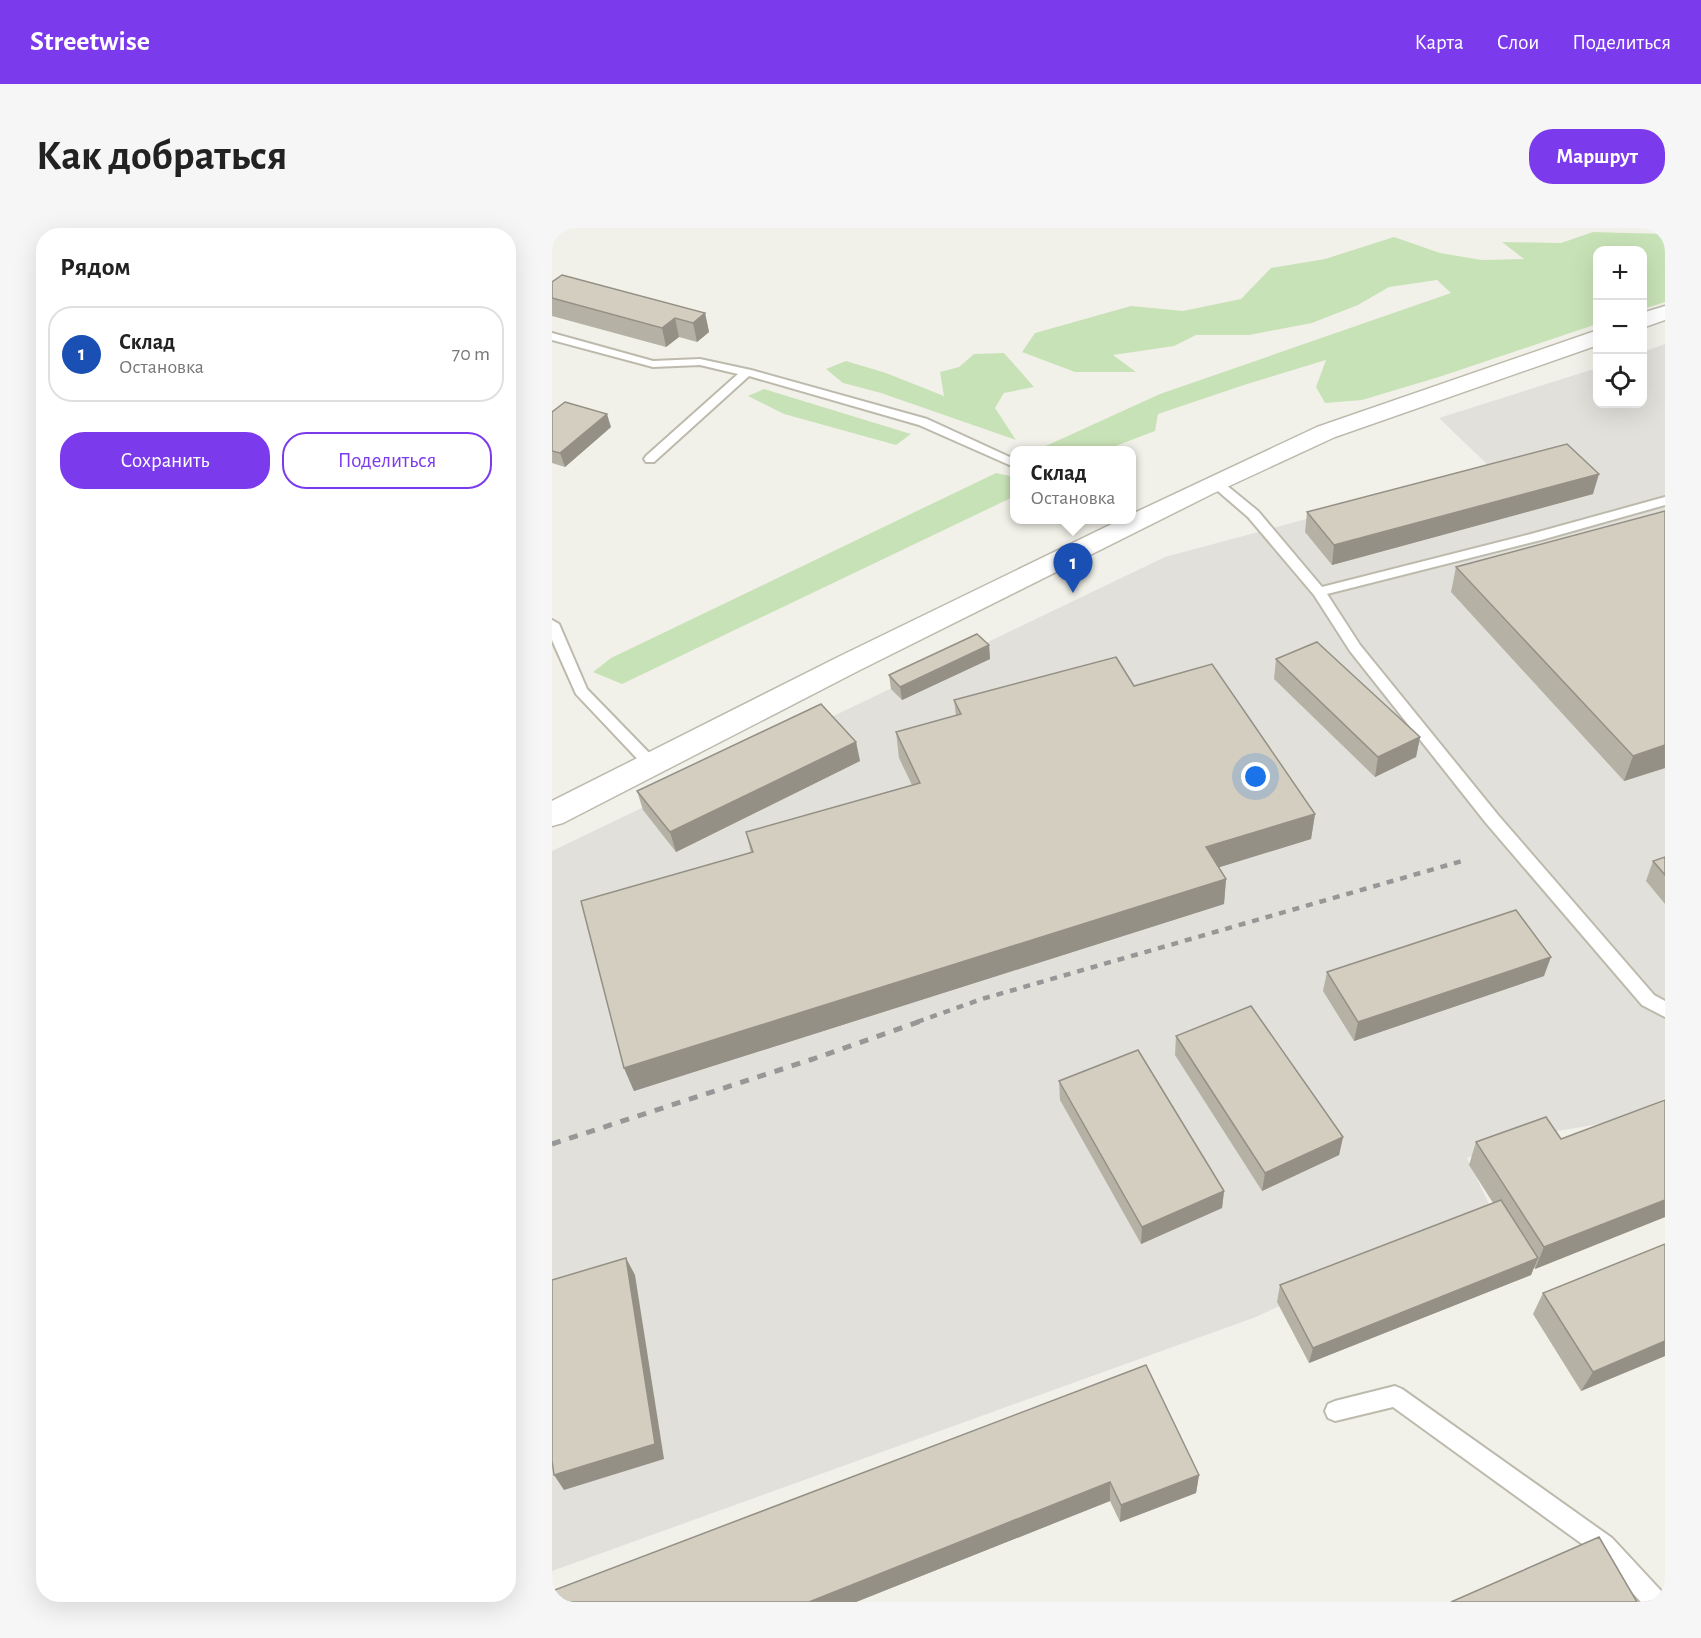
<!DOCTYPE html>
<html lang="ru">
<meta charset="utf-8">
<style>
:root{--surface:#fff;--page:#f6f6f6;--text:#222;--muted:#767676;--line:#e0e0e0;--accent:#7c3aed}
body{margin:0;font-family:"Alegreya Sans",sans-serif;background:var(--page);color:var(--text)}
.controls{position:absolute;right:18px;top:18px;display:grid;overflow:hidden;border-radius:12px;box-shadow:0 6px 24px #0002}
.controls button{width:54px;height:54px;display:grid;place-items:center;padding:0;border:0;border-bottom:2px solid var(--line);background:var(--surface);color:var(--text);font:30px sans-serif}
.you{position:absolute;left:704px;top:549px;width:21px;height:21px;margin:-15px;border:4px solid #fff;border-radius:50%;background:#1a73e8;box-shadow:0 0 0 9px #1a73e833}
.badge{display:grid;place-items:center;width:39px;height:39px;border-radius:50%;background:var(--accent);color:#fff;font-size:20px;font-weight:700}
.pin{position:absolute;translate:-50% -50px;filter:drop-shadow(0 2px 3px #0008)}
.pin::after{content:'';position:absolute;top:32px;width:21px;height:18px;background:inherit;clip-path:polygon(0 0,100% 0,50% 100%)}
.popup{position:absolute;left:458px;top:218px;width:126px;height:78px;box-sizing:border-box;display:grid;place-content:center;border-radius:12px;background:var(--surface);filter:drop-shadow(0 2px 4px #0005);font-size:20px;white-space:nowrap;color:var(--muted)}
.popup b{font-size:22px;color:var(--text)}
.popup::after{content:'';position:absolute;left:50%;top:100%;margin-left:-12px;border:12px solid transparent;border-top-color:var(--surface)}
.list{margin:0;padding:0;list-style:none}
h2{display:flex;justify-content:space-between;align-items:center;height:78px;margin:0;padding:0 24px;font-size:26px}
h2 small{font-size:20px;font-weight:400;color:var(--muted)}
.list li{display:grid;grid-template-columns:39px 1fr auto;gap:18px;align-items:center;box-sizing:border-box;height:96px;margin:0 12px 12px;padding:0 12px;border:2px solid var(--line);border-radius:24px}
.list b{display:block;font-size:22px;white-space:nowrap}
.list p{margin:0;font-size:20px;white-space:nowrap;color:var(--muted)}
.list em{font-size:20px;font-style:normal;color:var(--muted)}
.actions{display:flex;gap:12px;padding:18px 24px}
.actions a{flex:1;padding:14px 0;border:2px solid var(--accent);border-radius:24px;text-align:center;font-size:21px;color:var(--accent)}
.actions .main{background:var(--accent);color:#fff}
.icon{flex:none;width:33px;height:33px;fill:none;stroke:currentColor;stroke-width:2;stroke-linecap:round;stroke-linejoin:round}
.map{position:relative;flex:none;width:1113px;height:1374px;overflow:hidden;border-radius:24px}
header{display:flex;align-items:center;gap:36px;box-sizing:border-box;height:84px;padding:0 30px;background:var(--accent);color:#fff}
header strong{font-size:28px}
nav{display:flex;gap:33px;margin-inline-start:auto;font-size:21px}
.intro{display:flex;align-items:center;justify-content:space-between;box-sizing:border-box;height:144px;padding:0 36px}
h1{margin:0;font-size:42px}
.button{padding:15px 27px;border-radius:24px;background:var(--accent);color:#fff;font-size:21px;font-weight:700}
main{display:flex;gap:36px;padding:0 36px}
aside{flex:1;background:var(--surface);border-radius:24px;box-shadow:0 6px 24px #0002}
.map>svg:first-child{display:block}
</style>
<header>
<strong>Streetwise</strong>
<nav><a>Карта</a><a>Слои</a><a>Поделиться</a></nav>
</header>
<div class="intro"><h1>Как добраться</h1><a class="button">Маршрут</a></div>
<main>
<aside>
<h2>Рядом<small></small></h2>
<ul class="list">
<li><span class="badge" style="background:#1a4fb4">1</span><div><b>Склад</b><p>Остановка</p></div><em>70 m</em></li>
</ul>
<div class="actions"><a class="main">Сохранить</a><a>Поделиться</a></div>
</aside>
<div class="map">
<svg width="1113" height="1374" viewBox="0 0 1113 1374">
<rect width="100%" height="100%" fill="#f2f1e9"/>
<!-- industrial -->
<path fill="#e2e0da" d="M1113,116V870L1066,893L987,906L915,930L939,980L704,1089L0,1343V623L613,329L940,241L887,190L1045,140L1046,176H1090L1091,124Z"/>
<!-- green -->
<path fill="#c8e2b7" d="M1041,4L1113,6V74L1091,81L1090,22H1046L1045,96L887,149L810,172L773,175L764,159L774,132L692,157L606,186L603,203L553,222H485L608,166L899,65L885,52L837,59L806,77L760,95L697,107H644L622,118L561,127L584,144H523L470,124L483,105L579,78L631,83L689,71L719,40L773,31L842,9L888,25L930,32L972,31L950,14L1009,15Z
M452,125L482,159L452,165L443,180L464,212L329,165L291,155L274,141L294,133L334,145L392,168L388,144L407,139L422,126Z
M212,161L359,206L344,217L232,186L196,168Z
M444,245L462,249L461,269L70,456L41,444L59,430Z"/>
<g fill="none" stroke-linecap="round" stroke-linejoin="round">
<defs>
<path id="service" d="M0,105L101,133L148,131L199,142L375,191L462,231V239L367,197L197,148L102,234H94L92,231L94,228L186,146L148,137L101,139L0,112Z
M664,251L668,252L706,283L770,359L979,306L1113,269V277L989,312L775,366L808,417L946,587L1102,767L1113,773V789L1090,777L934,595L798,423L762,367L696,289L660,258L658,255Z
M0,392L7,396L35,461L104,532L107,536L104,540H94L24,466L0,412Z
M843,1158L850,1161L1060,1310L1112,1366L1113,1374H1089L1044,1326L841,1179L783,1193L776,1190L773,1183L776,1176L783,1173Z"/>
<path id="tertiary" d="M1113,78V92L1090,100V85Z
M1046,102V117L783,209L662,265L306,443L11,595L0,598V573L286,429L568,292H580V286L765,199Z"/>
</defs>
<!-- service casing -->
<use href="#service" stroke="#bdbaad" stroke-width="4"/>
<!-- tertiary casing -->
<use href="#tertiary" stroke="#bdbaad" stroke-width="3"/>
<!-- service -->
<use href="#service" fill="#fff" fill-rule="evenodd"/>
<!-- tertiary -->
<use href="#tertiary" fill="#fff" fill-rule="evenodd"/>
<!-- rail-far1 -->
<path stroke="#979797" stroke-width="4.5" stroke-dasharray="7 7" stroke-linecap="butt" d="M365,794L430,771L910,633"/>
<!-- rail -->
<path stroke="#979797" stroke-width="5" stroke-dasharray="9 9" stroke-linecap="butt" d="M0,916L261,831L369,793"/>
</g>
<!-- wall -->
<path fill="#b5b1a5" d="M0,54L153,85L157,104L145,114L127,109L114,119L0,88Z
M0,184L59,199L13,239L0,235Z
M1041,266L780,337L753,304L755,284Z
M1113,283V540L1072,553L899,364L904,339Z
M437,417L438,431L350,472L339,461L337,447Z
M724,431L868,509L864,529L823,549L722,451Z
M582,458L763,586L759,611L667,639L674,651L672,676L82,863L72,840L199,625L194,604L360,557L347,530L344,504L404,488L402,472Z
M304,514L308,533L124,624L91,582L85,563Z
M1113,629V676L1094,653L1101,633Z
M775,744L992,748L802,813L771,763Z
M624,808L791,909L787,927L710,963L623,827Z
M507,853L672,963L670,980L589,1016L508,872Z
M1113,872V989L983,1041L982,1039L979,1047L757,1135L725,1074L728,1057L941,975L917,937L924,914L1009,911Z
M1113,1016V1128L1029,1163L981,1086L991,1065Z
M594,1137L647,1247L644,1265L568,1294L558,1273L304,1374H0Z"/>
<!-- shaded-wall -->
<path fill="#949086" d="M153,85L157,104L145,114L141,95Z
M123,90L127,109L114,119L110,100Z
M55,186L59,199L13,239L8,225Z
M1047,246L1041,266L780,337L782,317Z
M437,417L438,431L350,472L348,459Z
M868,509L864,529L823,549L826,529Z
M304,514L308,533L124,624L118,604Z
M1113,517V540L1072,553L1081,528Z
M763,586L759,611L652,644L654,619Z
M674,651L672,676L82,863L72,840Z
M999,729L992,748L802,813L806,794Z
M791,909L787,927L710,963L713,945Z
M672,963L670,980L589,1016L590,999Z
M1113,972V989L983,1041L992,1019Z
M74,1030L83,1047L112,1231L12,1262L2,1247Z
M986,1030L979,1047L757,1135L761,1120Z
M1113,1113V1128L1029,1163L1041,1144Z
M647,1247L644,1265L568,1294L569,1277Z
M558,1254V1273L304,1374H257Z"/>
<!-- building -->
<path fill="#d3cec0" stroke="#949086" stroke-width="1.5" d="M10,47L153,85L141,95L123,90L110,100L0,70V54Z
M13,174L55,186L8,225L0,223V184Z
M1015,216L1047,246L782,317L755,284Z
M1113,283V517L1081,528L904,339Z
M425,406L437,417L348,459L337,447Z
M765,414L868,509L826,529L724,431Z
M564,429L582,458L660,436L763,586L654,619L674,651L72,840L29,673L201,624L194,604L368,555L344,504L409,486L402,472Z
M269,476L304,514L118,604L85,563Z
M1113,629V647L1101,633Z
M964,682L999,729L806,794L775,744Z
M699,778L791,909L713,945L624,808Z
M586,822L672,963L590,999L507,853Z
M1113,872V972L992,1019L924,914L994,889L1009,911Z
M949,972L986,1030L761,1120L728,1057Z
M1113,1016V1113L1041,1144L991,1065Z
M74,1030L103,1216L2,1247L0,1233V1052Z
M594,1137L647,1247L569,1277L558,1254L257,1374H0V1363Z
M1047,1309L1085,1374H899Z"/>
</svg>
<div class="controls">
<button>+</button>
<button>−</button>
<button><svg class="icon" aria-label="locate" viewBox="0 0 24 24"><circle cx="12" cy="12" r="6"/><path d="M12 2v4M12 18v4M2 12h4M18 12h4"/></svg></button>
</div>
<div class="you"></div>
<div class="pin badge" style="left:521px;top:365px;background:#1a4fb4">1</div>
<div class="popup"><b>Склад</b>Остановка</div>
</div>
</main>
